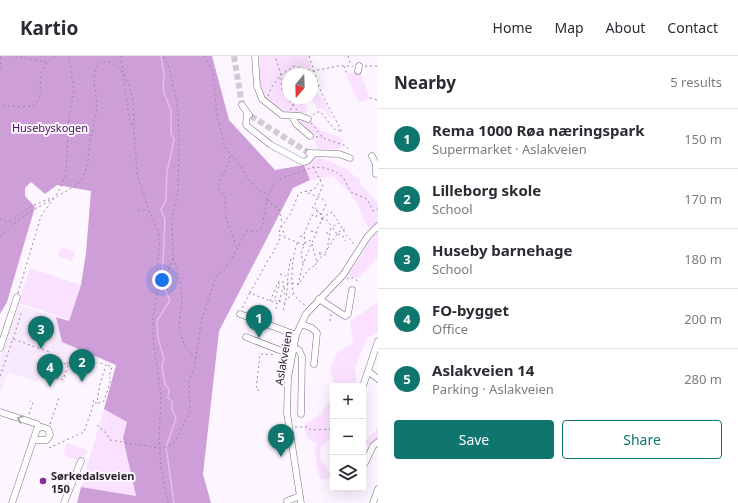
<!DOCTYPE html>
<meta charset="utf-8">
<style>
:root{--surface:#fff;--page:#f2f2f3;--text:#2b2b33;--muted:#7c7c81;--line:#e1e1e2;--accent:#0f766e}
body{margin:0;font-family:"Noto Sans",sans-serif;background:var(--page);color:var(--text)}
.controls{position:absolute;right:12px;bottom:12px;display:grid;overflow:hidden;border-radius:4px;box-shadow:0 4px 16px #0002}
.controls button{width:36px;height:36px;display:grid;place-items:center;padding:0;border:0;border-bottom:1px solid var(--line);background:var(--surface);color:var(--text);font:20px sans-serif}
.compass{position:absolute;left:282px;top:12px;width:36px;height:36px;border-radius:50%;background:var(--surface);box-shadow:0 4px 16px #0002;rotate:199deg}
.you{position:absolute;left:162px;top:224px;width:14px;height:14px;margin:-10px;border:3px solid #fff;border-radius:50%;background:#1a73e8;box-shadow:0 0 0 6px #1a73e833}
.badge{display:grid;place-items:center;width:26px;height:26px;border-radius:50%;background:var(--accent);color:#fff;font-size:13px;font-weight:700}
.pin{position:absolute;translate:-50% -33px;filter:drop-shadow(0 1px 2px #0008)}
.pin::after{content:'';position:absolute;top:21px;width:14px;height:12px;background:inherit;clip-path:polygon(0 0,100% 0,50% 100%)}
.list{margin:0;padding:0;list-style:none}
h2{display:flex;justify-content:space-between;align-items:center;height:52px;margin:0;padding:0 16px;font-size:17px}
h2 small{font-size:13px;font-weight:400;color:var(--muted)}
.list li{display:grid;grid-template-columns:26px 1fr auto;gap:12px;align-items:center;box-sizing:border-box;height:60px;padding:0 16px;border-top:1px solid var(--line)}
.list b{display:block;font-size:15px;white-space:nowrap}
.list p{margin:0;font-size:13px;white-space:nowrap;color:var(--muted)}
.list em{font-size:13px;font-style:normal;color:var(--muted)}
.actions{display:flex;gap:8px;padding:12px 16px}
.actions a{flex:1;padding:9px 0;border:1px solid var(--accent);border-radius:4px;text-align:center;font-size:14px;color:var(--accent)}
.actions .main{background:var(--accent);color:#fff}
.icon{flex:none;width:22px;height:22px;fill:none;stroke:currentColor;stroke-width:2;stroke-linecap:round;stroke-linejoin:round}
.map{position:relative;flex:none;width:378px;height:447px;overflow:hidden}
header{display:flex;align-items:center;gap:24px;box-sizing:border-box;height:56px;padding:0 20px;background:var(--surface);border-bottom:1px solid var(--line)}
header strong{font-size:19px}
nav{display:flex;gap:22px;margin-inline-start:auto;font-size:14px}
main{display:flex}
aside{flex:1;background:var(--surface)}
.map>svg:first-child{display:block}
</style>
<header>
<strong>Kartio</strong>
<nav><a>Home</a><a>Map</a><a>About</a><a>Contact</a></nav>
</header>
<main>
<div class="map">
<svg width="378" height="447" viewBox="0 0 378 447">
<rect width="100%" height="100%" fill="#fdf5ff"/>
<!-- built -->
<path fill="#f9e9fc" d="M18,249L56,261L62,286L98,301L94,313L73,306L65,327L40,318L37,326L8,316L0,337V302Z"/>
<!-- green -->
<path fill="#fae1ff" d="M259,0H308L313,19L312,25V18H288V42H312V34C322,39 331,53 332,64L323,53L317,52L312,43L304,46L308,55L305,57C280,58 262,54 259,24C258,15 261,11 259,0Z
M359,14L370,42L359,47L346,19Z
M299,62L310,63L320,74L341,82L343,85L341,92L321,95L317,93C316,82 305,69 295,63Z
M318,101L343,111L360,124L361,129L378,147V166L370,172C363,166 363,163 360,154C355,141 343,129 333,120L310,124L304,109Z
M378,176V201L357,223L348,219L372,182Z
M61,191L75,196L72,205L58,200Z
M30,212L81,229L69,264L19,247Z
M378,246V277L367,282L355,312L357,330H335L330,314L337,297L353,286L350,265Z
M333,341V388L329,384L320,392L321,403L333,421L321,424L316,409L317,406L315,398L316,388L306,381L305,369L320,358Z
M104,353L127,366L123,382L136,440L81,431Z
M378,372V384L366,390L363,419V387Z
M67,387L88,394L83,406L63,399Z"/>
<!-- forest -->
<path fill="#cd9ed7" d="M0,0H212L229,64L275,114L304,109L310,124L293,132L219,275L203,418L211,447H77L81,431L136,440L123,382L127,366L104,353L116,309L62,286L56,261L69,265L81,229L86,197L91,135L57,129L45,138L31,126L25,132V140L35,151L7,246L0,258Z"/>
<g fill="none" stroke-linecap="round" stroke-linejoin="round">
<!-- stream -->
<path stroke="#e9b9f3" stroke-width="1.5" d="M161,0L164,19L163,34L171,55V77L174,84L167,116L166,144L161,154L165,163L162,228L170,244L157,265L158,282L164,303L162,309L163,316L165,328L169,333L168,342L172,345V353L176,362L166,391L174,447"/>
<!-- minor-tunnel -->
<path stroke="#d3cbd4" stroke-width="6" stroke-dasharray="6 3" stroke-linecap="butt" d="M234,0L242,49
M251,60L309,97"/>
<defs>
<path id="minor" d="M255,0L257,30L262,43L282,59L300,60L308,63
M358,15L359,10
M242,49L249,59
M247,56L246,68L247,70L271,89L303,106L307,105L314,98
M292,60L296,68L310,80
M309,97L339,98L350,102
M372,100L376,108V118
M319,243L345,260L348,258L352,234
M240,258L296,279
M301,268L312,272L317,277L314,308
M246,281L292,299
M0,292L17,241
M293,292L299,294L302,301L301,358
M368,315L378,323
M363,330L378,285
M0,356L37,368L39,371
M365,407L373,390L378,386
M287,445L300,440
M12,447L37,373L42,371L48,373L50,379L47,384H33
M64,447L81,405
M301,447L287,357L288,322L296,279L306,258L343,219L368,180L378,170
M373,447L378,433"/>
</defs>
<!-- minor casing -->
<use href="#minor" stroke="#776e79" stroke-width="7"/>
<!-- path -->
<path stroke="#938d94" stroke-width="1" stroke-dasharray="2 3" stroke-linecap="butt" d="M15,0L46,6
M121,0L123,16
M204,0L213,16L217,60L225,92L239,108L246,120L259,134L267,138
M309,0L321,36L342,76L334,73L321,56H317L313,59
M348,0L351,9
M344,10L347,19
M365,10H378
M0,13L1,0
M124,19C134,36 134,54 134,73
M312,32L319,30
M268,40L271,32L281,19L275,0
M370,42L378,44
M3,50C12,49 26,53 34,49C49,39 28,12 58,0
M291,54V51L299,42
M297,54L282,35L281,19L294,10L313,15L339,10H353
M311,67L323,82L346,90L350,95
M316,81H322
M230,100C228,112 220,120 218,132L225,142L226,161L237,193
M313,111L323,129L315,148L316,153
M308,137L321,142L326,146
M56,139L61,131L66,117L69,61L74,35L69,0
M267,144L279,153L282,167
M312,151L320,157L322,164
M138,155L148,153
M321,159L327,146
M322,162L332,156L339,167
M0,163L7,166L11,165L31,150L51,142
M281,170L285,180
M345,173L340,175L337,178L332,171L339,167L343,174C346,178 348,182 352,185L353,187L355,189
M311,175L317,177
M326,177H330
M338,178L343,180L345,185
M300,180L304,181
M0,181C22,157 51,145 78,128C89,116 88,96 91,80C93,70 96,60 97,50C97,33 88,18 101,5L111,6L123,17L129,62L134,74L137,117L146,147L158,175L160,185L157,213L158,231L153,261V281L161,340L159,383L161,412L168,447
M297,187C293,198 290,224 293,235C295,242 301,246 306,250
M305,187L309,184L312,186
M312,188L317,206L315,210
M304,189L279,179L280,172L291,157L298,139L302,136L314,134L321,123
M327,194L331,171
M325,197L337,178
M173,202L181,229L182,246L179,270L184,289L194,302
M317,206L322,200L318,196L328,200
M303,207L301,197L305,187L304,178L312,159L316,161L318,155
M280,218L286,220
M347,223L351,221L360,226
M300,226L308,214L314,210L317,213
M278,227L280,228L274,244L279,246L284,229L285,239H287
M298,229L303,208L322,163H326L332,171
M158,230L165,223L173,202L172,162L178,137L179,88L178,53L169,11L163,0
M18,237L41,160L54,142
M250,237L267,206L275,193L281,180
M288,242L293,238
M270,245L279,225L287,227L298,228
M279,245L285,247
M242,252L250,237L278,248L276,253
M283,254C290,236 285,218 292,200
M330,265L331,258
M13,283L22,255
M67,308L70,303H78
M0,320L13,283L50,296L43,317L63,324L68,309L48,302
M259,334H256L260,298L276,299
M95,347H97L100,328L106,309L97,306
M98,347L104,345L111,323L109,321L112,311L107,309
M29,358L33,346L30,345
M50,368L59,342
M97,369L106,377L110,384L159,392L167,391L175,386L190,355L189,325L194,313L202,262L216,220L223,215L237,194L244,178L248,175H258L262,171L268,139L274,128L278,124L313,111L325,112L336,116L343,121L351,136L367,143L373,155L378,153
M295,371H307L311,374L333,373
M49,392L84,376L94,347L93,343"/>
<!-- minor -->
<use href="#minor" stroke="#fff" stroke-width="6"/>
</g>
<!-- one-way arrows -->
<defs><path id="oneway-chevron" d="M-2-3.5L2.5 0L-2 3.5" fill="none" stroke-width="1.6" stroke-linecap="round" stroke-linejoin="round"/></defs>
<use stroke="#9f9d9f" href="#oneway-chevron" transform="translate(20 363) rotate(-161)"/>
<!-- markers -->
<circle fill="#882e9a" stroke="#fdf5ff" stroke-width="1.5" cx="43" cy="425" r="4"/>
<g text-anchor="middle" dominant-baseline="central" stroke-width="4" stroke-linejoin="round" paint-order="stroke">
<!-- park labels -->
<g font-size="11" fill="#4b1257" stroke="#fdf5ff">
<text x="50" y="71">Husebyskogen</text>
</g>
<!-- street labels -->
<g font-size="11" fill="#29252a" stroke="#fdf5ff">
<text transform="translate(283 302) rotate(-80)">Aslakveien</text>
</g>
<!-- poi labels -->
<g font-size="11" font-weight="bold" fill="#29252a" stroke="#fdf5ff" text-anchor="start">
<text x="51" y="419">Sørkedalsveien<tspan x="51" dy="13">150</tspan></text>
</g>
</g>
</svg>
<div class="controls">
<button>+</button>
<button>−</button>
<button><svg class="icon" aria-label="layers" viewBox="0 0 24 24"><path d="M12 4l9 5-9 5-9-5zM3 14l9 5 9-5"/></svg></button>
</div>
<svg class="compass" viewBox="-18 -18 36 36"><path d="M0-13l5 13h-10z" fill="#e53935"/><path d="M0 13l5-13h-10z" fill="#7c7c81"/></svg>
<div class="you"></div>
<div class="pin badge" style="left:259px;top:282px">1</div>
<div class="pin badge" style="left:82px;top:326px">2</div>
<div class="pin badge" style="left:41px;top:293px">3</div>
<div class="pin badge" style="left:50px;top:331px">4</div>
<div class="pin badge" style="left:281px;top:401px">5</div>
</div>
<aside>
<h2>Nearby<small>5 results</small></h2>
<ul class="list">
<li><span class="badge">1</span><div><b>Rema 1000 Røa næringspark</b><p>Supermarket · Aslakveien</p></div><em>150 m</em></li>
<li><span class="badge">2</span><div><b>Lilleborg skole</b><p>School</p></div><em>170 m</em></li>
<li><span class="badge">3</span><div><b>Huseby barnehage</b><p>School</p></div><em>180 m</em></li>
<li><span class="badge">4</span><div><b>FO-bygget</b><p>Office</p></div><em>200 m</em></li>
<li><span class="badge">5</span><div><b>Aslakveien 14</b><p>Parking · Aslakveien</p></div><em>280 m</em></li>
</ul>
<div class="actions"><a class="main">Save</a><a>Share</a></div>
</aside>
</main>
